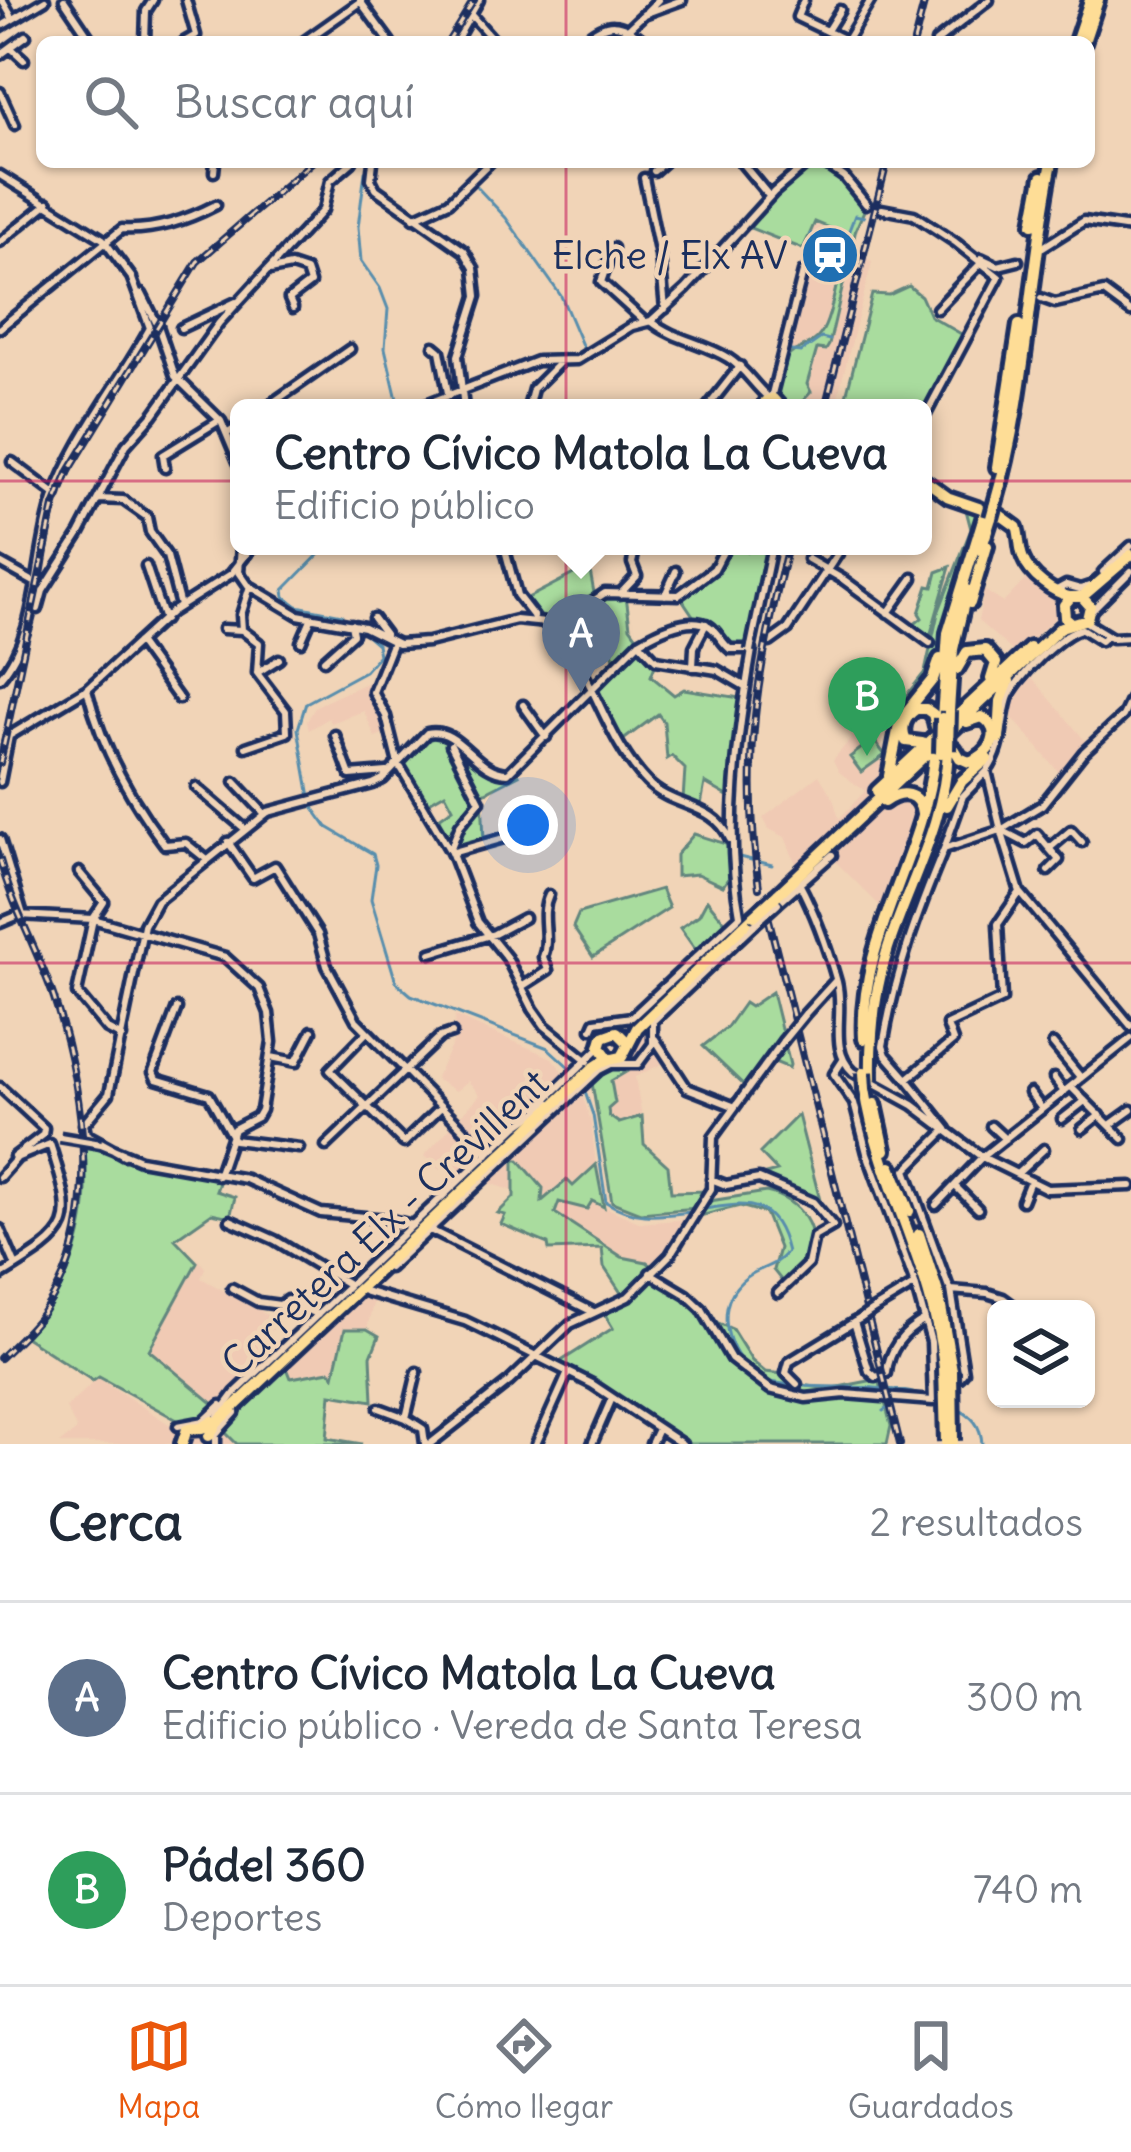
<!DOCTYPE html>
<html lang="es">
<meta charset="utf-8">
<style>
:root{--surface:#fff;--page:#f2f2f3;--text:#1f2937;--muted:#747a83;--line:#e0e1e3;--accent:#ea580c}
body{margin:0;font-family:Delius,sans-serif;background:var(--page);color:var(--text)}
.controls{position:absolute;right:36px;bottom:36px;display:grid;overflow:hidden;border-radius:18px;box-shadow:0 3px 9px #0004}
.controls button{width:108px;height:108px;display:grid;place-items:center;padding:0;border:0;border-bottom:3px solid var(--line);background:var(--surface);color:var(--text);font:60px sans-serif}
.you{position:absolute;left:528px;top:825px;width:42px;height:42px;margin:-30px;border:9px solid #fff;border-radius:50%;background:#1a73e8;box-shadow:0 0 0 18px #1a73e833}
.badge{display:grid;place-items:center;width:78px;height:78px;border-radius:50%;background:var(--accent);color:#fff;font-size:39px;font-weight:700}
.pin{position:absolute;translate:-50% -99px;filter:drop-shadow(0 3px 6px #0008)}
.pin::after{content:'';position:absolute;top:63px;width:42px;height:36px;background:inherit;clip-path:polygon(0 0,100% 0,50% 100%)}
.popup{position:absolute;left:230px;top:399px;width:702px;height:156px;box-sizing:border-box;display:grid;place-content:center;border-radius:18px;background:var(--surface);filter:drop-shadow(0 3px 9px #0005);font-size:39px;white-space:nowrap;color:var(--muted)}
.popup b{font-size:45px;color:var(--text)}
.popup::after{content:'';position:absolute;left:50%;top:100%;margin-left:-24px;border:24px solid transparent;border-top-color:var(--surface)}
.list{margin:0;padding:0;list-style:none}
h2{display:flex;justify-content:space-between;align-items:center;height:156px;margin:0;padding:0 48px;font-size:51px}
h2 small{font-size:39px;font-weight:400;color:var(--muted)}
.list li{display:grid;grid-template-columns:78px 1fr auto;gap:36px;align-items:center;box-sizing:border-box;height:192px;padding:0 48px;border-top:3px solid var(--line)}
.list b{display:block;font-size:45px;white-space:nowrap}
.list p{margin:0;font-size:39px;white-space:nowrap;color:var(--muted)}
.list em{font-size:39px;font-style:normal;color:var(--muted)}
.icon{flex:none;width:66px;height:66px;fill:none;stroke:currentColor;stroke-width:2;stroke-linecap:round;stroke-linejoin:round}
.map{position:relative;flex:none;width:1131px;height:1444px;overflow:hidden}
.search{position:absolute;background:var(--surface);box-shadow:0 3px 9px #0004;left:36px;right:36px;top:36px;height:132px;display:flex;align-items:center;gap:30px;box-sizing:border-box;padding:0 42px;border-radius:18px;color:var(--muted);font-size:45px}
.sheet{height:540px;background:var(--surface)}
nav{display:flex;justify-content:space-around;align-items:center;box-sizing:border-box;height:168px;border-top:3px solid var(--line);background:var(--surface);font-size:33px;color:var(--muted)}
nav a{display:grid;justify-items:center;gap:6px}
nav .on{color:var(--accent)}
.map>svg:first-child{display:block}
</style>
<div class="map">
<svg width="1131" height="1444" viewBox="0 0 1131 1444">
<rect width="100%" height="100%" fill="#f1d4b7"/>
<filter id="ink" filterUnits="userSpaceOnUse"><feTurbulence type="fractalNoise" baseFrequency=".00833" numOctaves="2"/><feDisplacementMap in="SourceGraphic" scale="24" xChannelSelector="R" yChannelSelector="G"/><feConvolveMatrix kernelMatrix="1 2 1 2 8 2 1 2 1" color-interpolation-filters="sRGB"/></filter>
<g filter="url(#ink)">
<!-- built -->
<path fill="#f0cab4" d="M813,224L841,234L872,262L835,408H788L769,387Z
M1027,578L1046,588L1059,603L1054,619L1016,654L978,621L984,590L1003,603Z
M1031,676L1087,743L1062,776L1011,716L1016,690Z
M370,681L373,683L367,696L379,710L388,732L375,737L364,711L331,723L329,718L309,730L307,721L316,706Z
M863,724L888,753L881,774L894,800L913,804L917,823L881,907L829,855L807,872L795,862L785,837L769,829L763,818L819,775L833,798L839,819L865,791L839,772L833,760Z
M455,1016L552,1058L582,1095L591,1121L596,1165L572,1187L541,1203L514,1161V1191L462,1174L446,1165L440,1170L424,1156L480,1095L468,1081L456,1091L435,1079L457,1034L454,1032Z
M646,1022L653,1041L668,1061L635,1077L642,1116L619,1123L609,1116L608,1109L614,1106L611,1081L638,1066L629,1055L631,1039Z
M559,1201H591L641,1223L688,1219L665,1256L652,1268L647,1262L610,1252L602,1242L555,1213Z
M199,1260L205,1268L201,1278L230,1294L233,1289L281,1326L267,1332L273,1352L206,1415L236,1444H183L174,1416L126,1383L150,1350Z
M369,1291L375,1295L367,1329L345,1330L334,1377L329,1372L291,1378L287,1367Z
M98,1378L175,1428L176,1444H59L77,1430L66,1408Z"/>
<!-- green -->
<path fill="#a9dc9e" stroke="#62867e" stroke-width="3" d="M813,162L844,177L866,206L856,229L829,345L826,350L817,349L807,384L811,392L800,404L785,402L781,408H763L777,399C778,332 810,361 825,326C834,306 835,282 844,261L841,257L843,247L850,243L837,231L815,222L803,249L745,226L774,192Z
M909,286L921,296L930,316L963,335L923,410L843,408L872,294L889,295Z
M966,510L979,513V517L950,598L936,667L891,750L893,712L925,672L938,613L971,529Z
M728,546H739L747,552L750,546H770L750,647C726,649 725,639 710,623L696,620L680,596L706,576Z
M589,566L595,598C567,617 548,631 522,601Z
M950,567L929,640L912,626L922,618L919,613L928,586L933,587L937,572Z
M612,594L626,595L630,627L656,663L651,676L674,695L684,689L740,698L731,798L705,783L701,805L683,800L685,769L672,756L667,759L664,722L658,714L622,741L593,685L614,659L607,628L565,621Z
M440,736L494,776L516,771L519,775L482,794L484,841L453,854L432,823L453,808L445,793L424,805L401,765L421,742Z
M873,739L885,755L861,772L850,757Z
M694,834L729,845L735,884L727,880L723,886L697,874L676,876V855Z
M661,889L669,908L593,957L573,927L579,913Z
M707,900L726,923L697,952L680,928L699,915Z
M772,992L790,1065L789,1068L770,1060L748,1089L703,1046L727,1027L744,1003L750,1007Z
M612,1068L631,1069L611,1081L615,1103L608,1109L609,1116L619,1123L642,1116L644,1144L668,1166L671,1192L708,1191L697,1208L640,1213L612,1202L592,1083Z
M798,1115L822,1208L758,1176L777,1171L760,1153Z
M84,1142L139,1162L220,1180L216,1191L235,1197L230,1217L212,1213L175,1239L197,1262L149,1350L215,1405L202,1417L179,1421L99,1377L93,1381L25,1337C76,1282 93,1216 84,1142Z
M514,1160H519L543,1188L542,1201L567,1180L573,1186L596,1165L604,1207L592,1201L587,1209L559,1202L555,1213L622,1257L647,1262L672,1285H677L718,1323L732,1329L752,1361L765,1372L784,1374L790,1383L828,1389L879,1379L891,1426L887,1444H682L552,1367L613,1328L601,1308L623,1296L604,1267L602,1248L549,1250L548,1244L501,1224L505,1215L498,1213L514,1197Z
M766,1192C799,1199 824,1230 806,1263C802,1271 791,1279 785,1285L773,1270L779,1248L765,1213L740,1206L696,1217L710,1201Z
M345,1329H367L379,1336L371,1356L373,1401L331,1394L327,1438L362,1444H237L220,1427L287,1368L291,1378L330,1371L334,1376Z"/>
<g fill="none" stroke-linecap="round" stroke-linejoin="round">
<!-- stream -->
<path stroke="#588ead" stroke-width="3" d="M365,172L358,227L361,261L380,288L388,309L385,348L399,408
M477,187L506,218L561,296L584,350
M810,234L850,244
M850,254L842,248L855,215L864,217
M791,351L801,352L821,338L830,340
M327,546L284,590L285,597L297,606L342,615
M762,611L766,612
M310,797L298,729L306,703L365,671L379,655L377,644L362,631
M312,806L327,827L373,854L376,865L371,899L396,982L411,995L548,1048L570,1068
M739,857L756,861
M760,862L772,865
M585,1092L593,1115L606,1202C635,1220 658,1216 691,1212
M705,1209C751,1201 775,1201 787,1252C772,1269 762,1266 747,1277C714,1301 724,1347 750,1370
M762,1380C817,1394 876,1379 930,1398
M955,1408C972,1415 981,1425 982,1444
M883,1411L886,1409"/>
<defs>
<path id="minor" d="M2,0L13,19
M64,0L91,40
M804,0L797,17L849,42
M360,1L390,42
M647,11L658,0
M472,16L495,42
M0,27L45,0
M827,31L840,10
M847,40L871,0
M145,42L146,11L153,0
M184,42L196,35L186,0
M303,42L361,1
M455,42L479,0
M582,42C606,19 621,20 645,42
M614,42L644,14L682,0
M936,42L989,0
M11,48L24,60
M0,55L26,36
M0,92L15,125
M156,162H157
M373,162L371,179L376,189L464,251L474,268L477,296L458,356L464,408
M741,162L769,196
M822,162L844,177L866,204
M654,171L664,162
M214,172L215,162
M0,175L103,239L132,278
M644,178L660,256L665,309
M882,209L914,215L955,242
M414,218L449,202L490,162
M0,242L48,203
M1043,247L1084,221L1131,228
M613,248L601,282L645,322
M981,258L998,266L1018,261
M270,270L291,266L306,271L310,283L289,299L293,308
M142,294L156,322
M1041,298L1055,303L1104,292L1131,312
M937,309L981,263
M651,321C672,339 704,343 728,358C746,369 754,386 769,398
M158,326L175,376L221,421L239,464
M0,328L122,229C154,231 187,220 216,205
M181,328L236,302
M434,346L440,351L448,393
M771,398L803,272L809,267
M426,404L537,361L577,360L632,326L651,321L686,289L774,192L809,162
M265,408L350,349
M528,408L533,389L561,361
M707,408L740,366
M923,420L999,277L955,242
M228,433L239,426
M12,462L56,495
M165,468L163,455L220,420
M98,499L123,500L147,517L150,532L167,556L180,606
M241,546L239,572L248,585L298,615L364,627L398,644L428,642L516,620L546,623C594,666 602,736 647,782C673,809 714,802 730,839
M504,546L517,595L534,617
M808,559L844,580L930,643
M0,563L34,582
M146,566L164,620
M1103,572L1131,546
M1055,591L1066,585L1080,589L1089,586
M620,594L637,576L632,563L636,546
M665,595L676,571
M38,609L43,591L80,533L126,445L153,415L219,323L323,210L330,181L352,162
M1091,611L1131,571
M888,613L913,578
M373,618L385,634
M1086,622L1112,638L1131,637
M546,623L569,617L605,593L679,595L714,569L726,546
M223,629L242,630
M138,642L179,699
M301,642L311,619
M639,642L656,660L717,670L746,687
M770,642L788,629L843,546
M392,644L373,692L386,716L397,760
M751,646L772,546
M324,660L353,634L351,624
M693,667L694,647L706,624
M257,673L279,659
M0,678C40,632 34,557 53,500C75,438 118,386 150,328L132,279
M87,689C101,745 130,799 165,845L186,843L206,859
M523,705L546,737
M335,735L350,775L387,772
M246,747L287,733L286,711L257,673L259,643L242,630L241,615L250,586
M395,765L401,768L452,854L478,922L507,958L533,1009L545,1026L588,1061
M0,782L9,736L87,689L171,612L231,574L253,546
M235,782L265,814
M196,787L245,829
M1001,830L987,771C1004,747 1000,726 1008,699C1013,681 1064,630 1082,629L1101,641L1106,636
M1001,830L1042,805L1084,752L1123,716L1131,699
M1001,830L1026,843L1037,834L1059,860L1048,871
M0,839L23,915
M228,842L253,878L275,866L318,934L327,966L356,1020L488,1154
M1050,848L1071,830L1082,842
M944,849L963,796L987,771
M450,850L460,825L480,801L451,745
M451,853L511,836
M79,872L104,902L93,919L77,993L107,1029L122,1037
M799,883C815,913 828,950 837,982C845,1013 828,1049 853,1072L913,1105L982,1157L1047,1189L1131,1186
M1020,892L1131,1026
M778,903L832,855
M740,915C724,833 737,737 752,650
M0,923L19,915L93,919L225,957L259,988L269,1013L272,1042L261,1110L257,1117L234,1129L218,1176
M431,953L494,934L524,918
M523,986L548,970L543,957C551,937 539,916 549,895
M177,1008L153,1072L156,1079L209,1095L234,1140L299,1148
M805,1014L836,980
M592,1029L595,1022L632,1017L740,916
M367,1032L330,1070L404,1143L441,1107
M655,1039L687,1088L733,1106
M1053,1044L1081,1078
M271,1057L296,1062L312,1031
M1054,1078L1064,1092
M907,1079L886,1055L883,1046C895,974 916,916 944,849L1001,830L1020,892L998,924L1002,999L947,1025L953,1041L907,1079L947,1129
M0,1087L44,1128L43,1135L14,1157
M1071,1087L1123,1139
M1030,1093L1042,1109
M538,1107L600,1047
M1062,1119L1085,1101
M1110,1125L1131,1110
M991,1126L1005,1139
M947,1129L906,1170L948,1285L951,1290L987,1293L1003,1298L1018,1309
M1082,1129L1100,1115
M101,1144L140,1160L246,1179L321,1213L387,1219L413,1225
M326,1146L440,1037L452,1033
M124,1155L86,1134L84,1124L109,1094L144,925L157,901L268,812L373,784L383,779L427,733C460,726 475,773 508,773L639,642C656,632 689,614 709,626C717,631 722,643 730,649H749
M1017,1174L1044,1149
M0,1177L16,1159
M711,1179L726,1185L759,1179L813,1202L833,1226L814,1237L808,1264L778,1293
M955,1186L978,1209
M1022,1201L1030,1181
M936,1205L982,1157L1131,1038
M230,1220L275,1240L348,1284
M0,1229L16,1266
M430,1230L593,1312
M389,1268L599,1070L611,1064H638L653,1044V1021L754,925
M650,1273L687,1295L702,1309L731,1359L770,1389L806,1398L845,1394L933,1401L931,1342L915,1284L867,1153L854,1103L834,1074L843,1060
M0,1276C75,1230 77,1228 50,1144L16,1158
M232,1288L258,1302L280,1305L287,1300L318,1315
M364,1291L465,1321L492,1334L592,1384L682,1444
M871,1311L914,1285
M854,1322L869,1371L876,1377L887,1373C889,1349 903,1332 925,1320
M417,1372L406,1418L423,1429L425,1444
M932,1374L960,1377L964,1372L951,1290
M797,1384L786,1373L789,1362L861,1318
M379,1408L406,1418
M218,1416L235,1393L517,1126L550,1103
M178,1426L204,1421L221,1405
M216,1444V1434L235,1413
M430,1444L509,1382L570,1324L628,1297L670,1255L711,1189L713,1137L783,1041
M536,1444L567,1375
M592,1444L612,1398
M651,1444L658,1429"/>
<path id="major" d="M763,408L765,401L773,398L782,408
M923,479L948,497L980,508
M999,514L1017,527C1020,537 1019,548 1023,558C1030,576 1053,593 1071,597"/>
<path id="highway" d="M1076,42L1090,0
M1084,42L1098,0
M1033,224L1042,177
M997,467L1019,325
M994,507C1027,395 1029,276 1052,162
M981,550L991,518
M1082,597L1131,555
M970,603L987,546
M957,669L967,652L985,650L996,663L991,679
M949,711L953,649L967,590
M942,718L948,633L984,516
M999,738L1001,701L1009,681
M922,743L906,741C900,729 904,717 916,709H926L933,714L936,727
M954,748L960,758L969,762C990,756 1005,731 982,717L967,722
M889,776L900,720L933,679L940,659
M877,791L1030,648
M884,802C901,790 919,791 922,814
M947,806L962,781L987,759
M777,895L1061,627L1087,619L1090,606L1082,597H1071L1064,605L1065,617L1072,623
M864,1039C858,939 924,856 934,758
M609,1059L600,1047L603,1037L617,1032L627,1042
M871,1079C870,1033 874,991 888,948C910,881 945,822 948,750
M865,1089C880,1186 934,1269 944,1368
M875,1104L885,1150
M891,1167L909,1211
M919,1234L939,1296L952,1370
M209,1436L217,1423L593,1068L604,1061L622,1057L637,1028L754,916
M182,1444L187,1429L202,1428L213,1421"/>
</defs>
<!-- minor casing -->
<use href="#minor" stroke="#1b2f5e" stroke-width="15"/>
<!-- major casing -->
<use href="#major" stroke="#1b2f5e" stroke-width="18"/>
<!-- highway casing -->
<use href="#highway" stroke="#1b2f5e" stroke-width="20"/>
<!-- minor -->
<use href="#minor" stroke="#f1d4b7" stroke-width="6"/>
<!-- major -->
<use href="#major" stroke="#fedd96" stroke-width="9"/>
<!-- highway -->
<use href="#highway" stroke="#fedd96" stroke-width="10"/>
<defs>
<path id="rail" d="M448,42L474,0
M914,42L925,0
M825,408L887,162
M0,763L54,506L69,471L197,262L312,162
M0,860C13,908 38,951 54,998C84,1091 105,1225 44,1311C32,1328 15,1343 0,1358
M759,888C741,760 757,669 788,546
M769,920L900,1444"/>
</defs>
<!-- rail casing -->
<use href="#rail" stroke="#1b2f5e" stroke-width="8"/>
<!-- rail -->
<use href="#rail" stroke="#f1d4b7" stroke-width="3" stroke-dasharray="9" stroke-linecap="butt"/>
<defs>
<path id="minor-bridge" d="M750,651L751,646
M754,925L778,903
M783,1041L805,1014
M60,1137L101,1144
M861,1318L871,1311"/>
<path id="highway-bridge" d="M991,518L994,507
M948,750L949,711
M941,753L942,718
M754,916L777,895
M864,1072L865,1089
M944,1368L946,1442
M952,1370L953,1441"/>
</defs>
<!-- minor-bridge casing -->
<use href="#minor-bridge" stroke="#1b2f5e" stroke-width="15" stroke-linecap="butt"/>
<!-- highway-bridge casing -->
<use href="#highway-bridge" stroke="#1b2f5e" stroke-width="20" stroke-linecap="butt"/>
<!-- minor-bridge -->
<use href="#minor-bridge" stroke="#f1d4b7" stroke-width="6"/>
<!-- highway-bridge -->
<use href="#highway-bridge" stroke="#fedd96" stroke-width="10"/>
</g>
</g>
<!-- grid -->
<path fill="none" stroke="#c2185b" stroke-width="3" stroke-opacity="0.55" d="M566,0V42M566,162V1444M0,481H1131M0,963H1131"/>
<!-- icons -->
<defs>
<symbol id="station-disc" viewBox="-11 -11 22 22"><circle r="9.5" fill="#1f6fb2" stroke="#f1d4b7"/><path d="M-3-6H3Q5-6 5-4V2Q5 4 3 4L4.5 6H3L1.5 4h-3L-3 6H-4.5L-3 4Q-5 4-5 2V-4Q-5-6-3-6ZM-3.5-4v3h7v-3ZM-3.5 1v1.5H-2V1ZM2 1v1.5H3.5V1Z" fill="#fff"/></symbol>
</defs>
<g fill-rule="evenodd">
<use href="#station-disc" x="797" y="222" width="66" height="66"/>
</g>
<g text-anchor="middle" dominant-baseline="central" stroke-width="9" stroke-linejoin="round" paint-order="stroke">
<!-- poi labels -->
<g font-size="39" fill="#1b2f5e" stroke="#f1d4b7" text-anchor="end">
<text x="788" y="255">Elche / Elx AV</text>
</g>
<!-- street labels -->
<g font-size="39" fill="#1b2f5e" stroke="#f1d4b7">
<text transform="translate(385 1223) rotate(-43)">Carretera Elx - Crevillent</text>
</g>
</g>
</svg>
<div class="controls">
<button><svg class="icon" aria-label="layers" viewBox="0 0 24 24"><path d="M12 4l9 5-9 5-9-5zM3 14l9 5 9-5"/></svg></button>
</div>
<div class="you"></div>
<div class="pin badge" style="left:581px;top:693px;background:#5c6f8a">A</div>
<div class="popup"><b>Centro Cívico Matola La Cueva</b>Edificio público</div>
<div class="pin badge" style="left:867px;top:756px;background:#2e9e5b">B</div>
<div class="search"><svg class="icon" aria-label="search" viewBox="0 0 24 24"><circle cx="10" cy="10" r="6"/><path d="M15 15l6 6"/></svg>Buscar aquí</div>
</div>
<section class="sheet">
<h2>Cerca<small>2 resultados</small></h2>
<ul class="list">
<li><span class="badge" style="background:#5c6f8a">A</span><div><b>Centro Cívico Matola La Cueva</b><p>Edificio público · Vereda de Santa Teresa</p></div><em>300 m</em></li>
<li><span class="badge" style="background:#2e9e5b">B</span><div><b>Pádel 360</b><p>Deportes</p></div><em>740 m</em></li>
</ul>
</section>
<nav>
<a class="on"><svg class="icon" aria-label="map" viewBox="0 0 24 24"><path d="M3 6l6-2 6 2 6-2v14l-6 2-6-2-6 2zM9 4v14M15 6v14"/></svg>Mapa</a>
<a><svg class="icon" aria-label="directions" viewBox="0 0 24 24"><path d="M12 3l9 9-9 9-9-9zM9 14v-3h6M13 9l2 2-2 2"/></svg>Cómo llegar</a>
<a><svg class="icon" aria-label="saved" viewBox="0 0 24 24"><path d="M7 4h10v16l-5-4-5 4z"/></svg>Guardados</a>
</nav>
